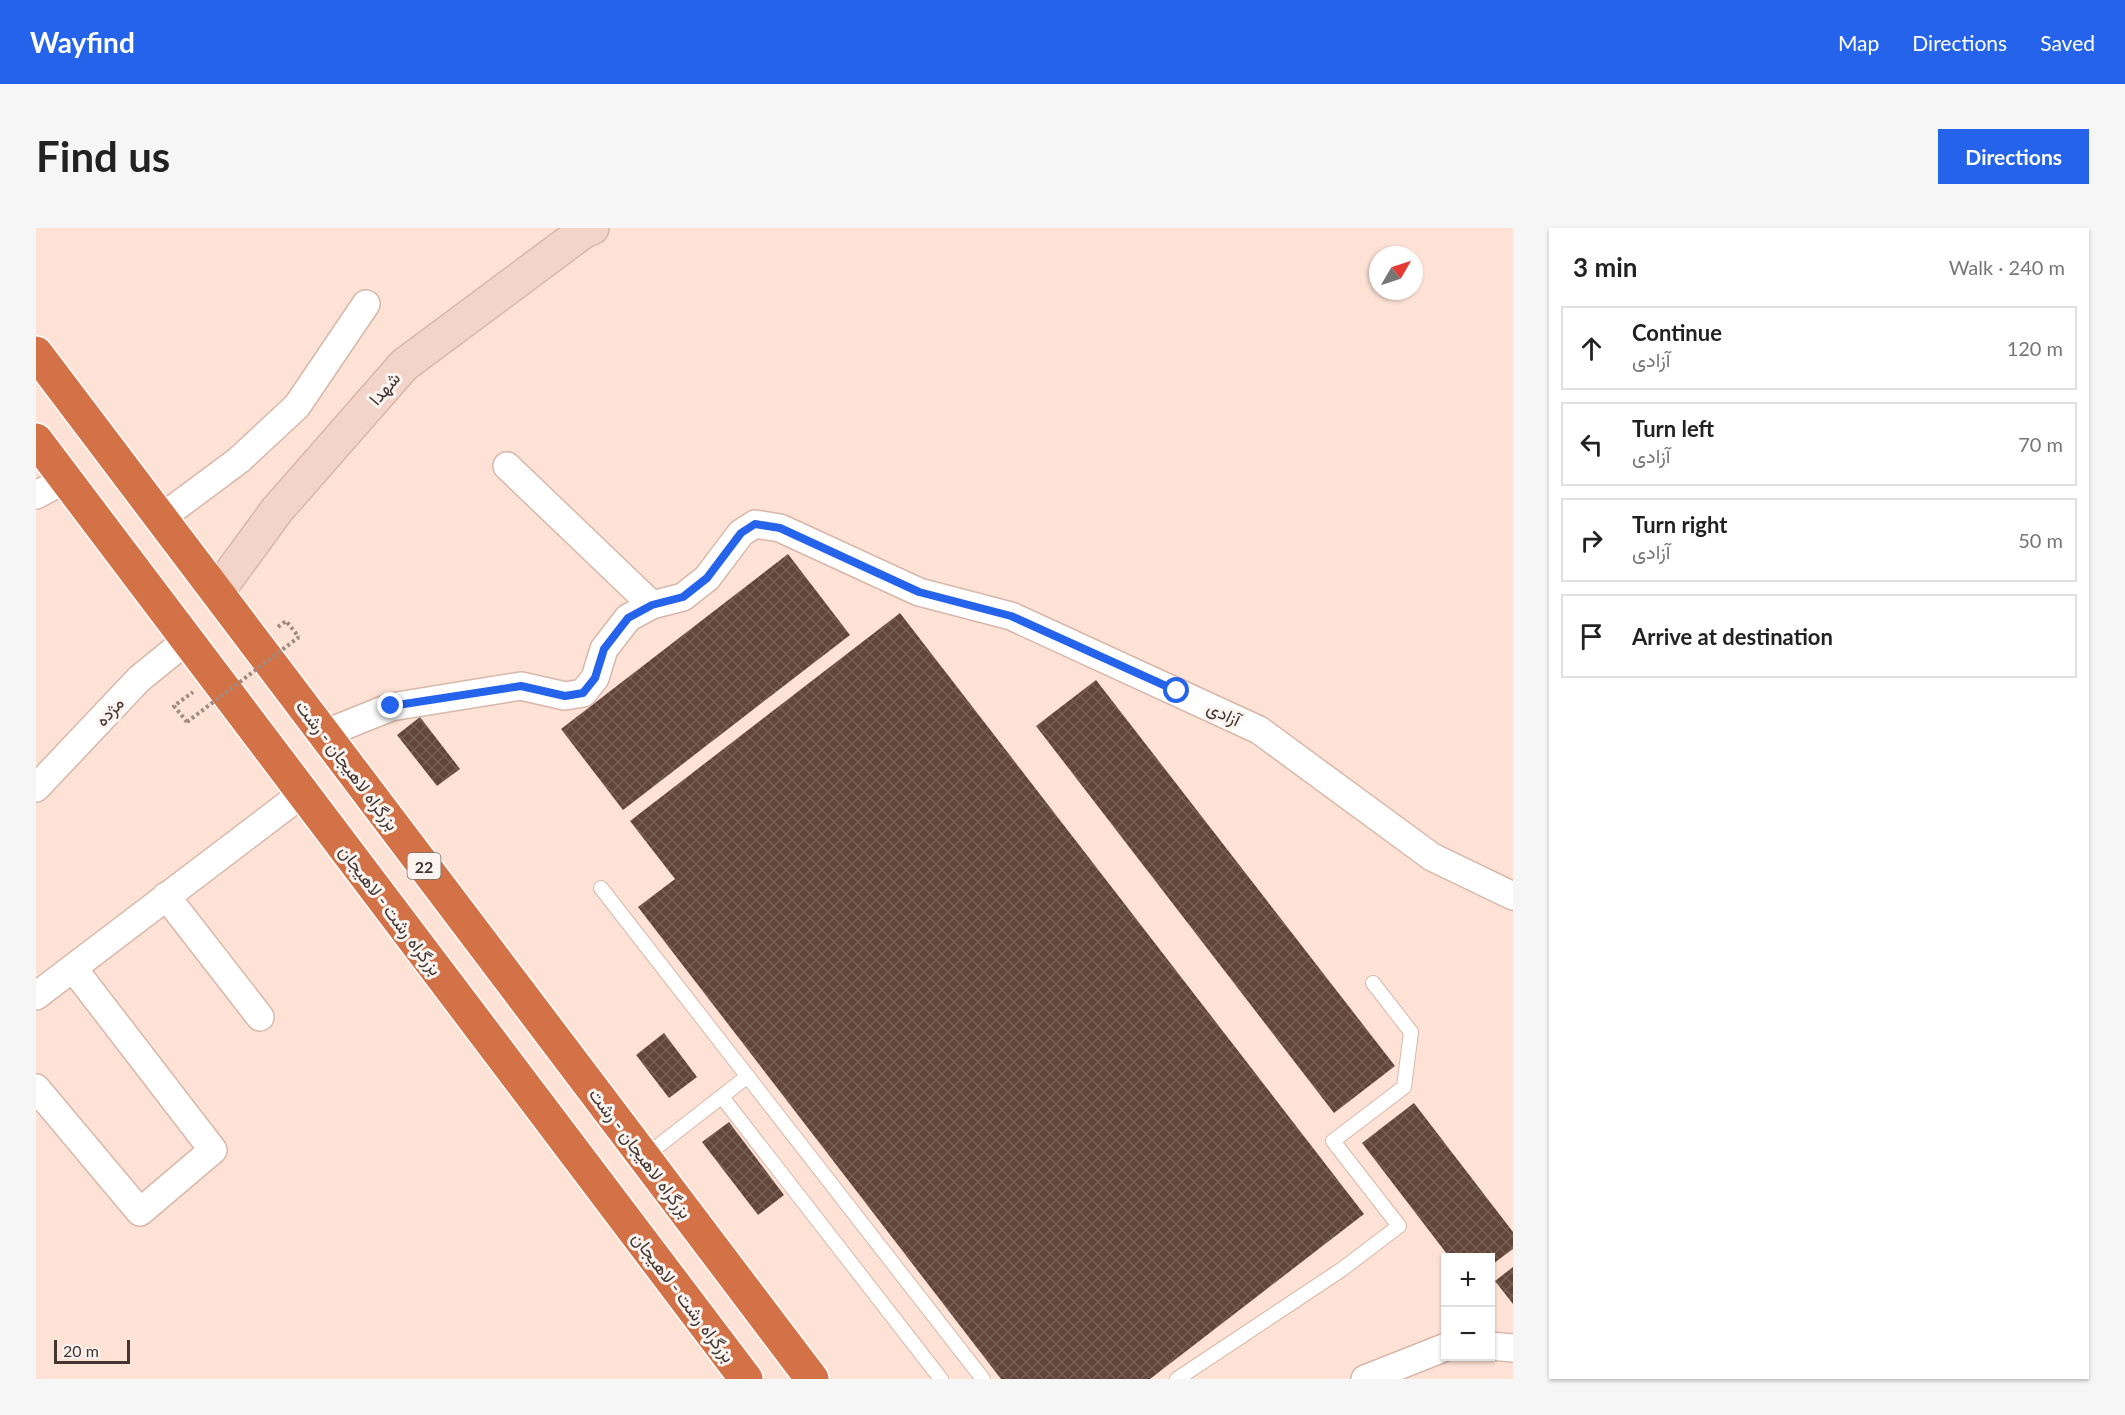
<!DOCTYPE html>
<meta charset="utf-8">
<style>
:root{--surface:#fff;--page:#f6f6f6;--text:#222;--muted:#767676;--line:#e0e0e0;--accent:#2563eb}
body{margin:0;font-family:Lato,Vazirmatn,sans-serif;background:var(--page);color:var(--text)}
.controls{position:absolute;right:18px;bottom:18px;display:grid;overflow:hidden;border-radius:0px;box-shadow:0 2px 4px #0004}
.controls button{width:54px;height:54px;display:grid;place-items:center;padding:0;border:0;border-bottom:2px solid var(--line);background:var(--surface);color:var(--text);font:30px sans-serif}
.compass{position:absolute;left:1333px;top:18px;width:54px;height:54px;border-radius:50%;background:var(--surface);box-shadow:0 2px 4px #0004;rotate:51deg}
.scale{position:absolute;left:18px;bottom:15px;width:76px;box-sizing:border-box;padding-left:6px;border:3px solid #433630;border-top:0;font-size:16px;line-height:21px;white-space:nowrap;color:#433630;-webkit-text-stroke:4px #fbf4f1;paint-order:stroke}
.stop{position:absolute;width:18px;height:18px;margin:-14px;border:4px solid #2563eb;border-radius:50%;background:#fff}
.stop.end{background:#2563eb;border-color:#fff;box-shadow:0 2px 6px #0008}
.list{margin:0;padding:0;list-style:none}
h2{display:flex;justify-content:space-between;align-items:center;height:78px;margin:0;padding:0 24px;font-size:26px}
h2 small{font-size:20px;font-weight:400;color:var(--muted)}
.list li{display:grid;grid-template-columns:39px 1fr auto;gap:18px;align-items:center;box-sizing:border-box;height:84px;margin:0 12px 12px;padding:0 12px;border:2px solid var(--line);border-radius:0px}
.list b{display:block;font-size:22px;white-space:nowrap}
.list p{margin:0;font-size:20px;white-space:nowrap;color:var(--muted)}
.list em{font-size:20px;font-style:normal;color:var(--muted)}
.icon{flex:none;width:33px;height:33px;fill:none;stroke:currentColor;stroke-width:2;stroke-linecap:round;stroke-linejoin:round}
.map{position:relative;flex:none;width:1477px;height:1151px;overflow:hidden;border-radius:0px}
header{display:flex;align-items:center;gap:36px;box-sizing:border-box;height:84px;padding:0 30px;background:var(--accent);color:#fff}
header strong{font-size:28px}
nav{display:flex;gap:33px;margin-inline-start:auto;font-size:21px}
.intro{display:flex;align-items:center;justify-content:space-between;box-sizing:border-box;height:144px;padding:0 36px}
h1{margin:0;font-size:42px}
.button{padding:15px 27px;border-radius:0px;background:var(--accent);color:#fff;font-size:21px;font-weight:700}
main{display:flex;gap:36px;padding:0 36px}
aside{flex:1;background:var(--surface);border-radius:0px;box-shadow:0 2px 4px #0004}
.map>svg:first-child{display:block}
</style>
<header>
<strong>Wayfind</strong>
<nav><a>Map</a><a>Directions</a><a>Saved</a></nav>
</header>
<div class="intro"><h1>Find us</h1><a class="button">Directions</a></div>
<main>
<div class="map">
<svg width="1477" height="1151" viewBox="0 0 1477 1151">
<defs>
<pattern id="building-cross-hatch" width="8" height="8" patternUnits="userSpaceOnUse" patternTransform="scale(1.5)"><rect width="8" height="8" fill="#62463a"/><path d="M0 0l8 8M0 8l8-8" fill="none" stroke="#765f55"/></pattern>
</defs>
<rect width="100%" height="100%" fill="#fee2d6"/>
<!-- building -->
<path fill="url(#building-cross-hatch)" d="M752,326L814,407L587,582L525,501Z
M864,385L1328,986L1114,1151H965L602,679L639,651L594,593Z
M1060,452L1359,838L1298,885L1000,498Z
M384,489L424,541L401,558L361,507Z
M628,805L661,849L633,870L600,827Z
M1378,875L1477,1004V1021L1454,1038V1030H1414L1326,915Z
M693,894L748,967L722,987L666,914Z
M1477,1039V1076L1459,1053Z"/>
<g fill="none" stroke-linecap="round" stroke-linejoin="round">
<defs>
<path id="lane" d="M565,660L947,1151
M686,869L905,1151
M608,929L712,848
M1141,1151L1305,1042L1363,998L1297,913L1368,859L1375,804L1337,755"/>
<path id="street" d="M471,238L616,377
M0,267L30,251
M125,290L203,232L261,178L330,76
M288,506L355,479L485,458L529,468L547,465L559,450L568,421L592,390L616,377L647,369L671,350L705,305L719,296L744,300L883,364L975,388L1223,502L1396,629L1477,668
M0,560L103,451L151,412
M130,668L224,789
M0,768L267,565
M0,860L104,984L177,922L37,740
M1454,1118L1477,1120
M1329,1151L1410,1119"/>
<path id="secondary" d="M181,364L241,282L368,137L548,3L556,0"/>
<path id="highway" d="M0,125L776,1151
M0,212L710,1151"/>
</defs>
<!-- lane casing -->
<use href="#lane" stroke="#d8b7a9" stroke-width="16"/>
<!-- street casing -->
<use href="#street" stroke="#d8b7a9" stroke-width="30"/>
<!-- secondary casing -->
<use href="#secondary" stroke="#d8b7a9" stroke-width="36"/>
<!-- highway casing -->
<use href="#highway" stroke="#fff" stroke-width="36"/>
<!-- path -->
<path stroke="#9e8a81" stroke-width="4" stroke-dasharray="3 3" stroke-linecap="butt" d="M242,399L250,393L263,409
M151,494L138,478L157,464"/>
<!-- lane -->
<use href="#lane" stroke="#fff" stroke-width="14"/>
<!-- street -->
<use href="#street" stroke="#fff" stroke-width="27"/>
<!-- secondary -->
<use href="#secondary" stroke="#f2d5c8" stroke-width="33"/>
<!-- highway -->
<use href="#highway" stroke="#d47247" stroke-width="33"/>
<!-- path-bridge -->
<path stroke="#9e8a81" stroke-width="4" stroke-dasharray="3 3" stroke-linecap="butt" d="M151,494L263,409"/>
</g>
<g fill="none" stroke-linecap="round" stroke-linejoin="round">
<!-- route -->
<path stroke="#2563eb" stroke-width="8" d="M355,478L485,458L529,468L547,465L559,450L568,421L592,390L616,377L647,369L671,350L705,305L719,296L744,300L883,364L975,388L1141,463"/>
</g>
<g text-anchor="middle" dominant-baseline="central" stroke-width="6" stroke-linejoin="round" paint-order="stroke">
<!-- shield labels -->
<rect fill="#fbf4f1" stroke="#7a6f6a" stroke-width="1.5" x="371.5" y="625" width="33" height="26" rx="4.5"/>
<g font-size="16" font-weight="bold" fill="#433630">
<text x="388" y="638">22</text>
</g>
<!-- street labels -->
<g font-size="18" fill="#433630" stroke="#fbf4f1">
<text transform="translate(348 160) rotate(-49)">شهدا</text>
<text transform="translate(73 483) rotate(-47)">مژده</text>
<text transform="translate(1188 485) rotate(26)">آزادی</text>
<text transform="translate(312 537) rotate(53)">بزرگراه لاهیجان - رشت</text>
<text transform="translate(355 682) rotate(53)">بزرگراه رشت - لاهیجان</text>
<text transform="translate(605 925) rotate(53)">بزرگراه لاهیجان - رشت</text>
<text transform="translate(648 1069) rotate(53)">بزرگراه رشت - لاهیجان</text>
</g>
</g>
</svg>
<div class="controls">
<button>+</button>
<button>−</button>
</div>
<svg class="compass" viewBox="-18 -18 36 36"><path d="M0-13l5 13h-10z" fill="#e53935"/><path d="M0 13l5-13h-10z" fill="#767676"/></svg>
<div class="scale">20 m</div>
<div class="stop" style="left:1141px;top:463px"></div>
<div class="stop end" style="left:355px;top:478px"></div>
</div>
<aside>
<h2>3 min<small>Walk · 240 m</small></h2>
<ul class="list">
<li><svg class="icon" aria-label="ahead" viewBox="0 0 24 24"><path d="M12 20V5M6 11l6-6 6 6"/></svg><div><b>Continue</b><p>آزادی</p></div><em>120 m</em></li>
<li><svg class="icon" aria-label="left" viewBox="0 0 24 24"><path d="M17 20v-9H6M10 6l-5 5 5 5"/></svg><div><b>Turn left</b><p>آزادی</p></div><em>70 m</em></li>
<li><svg class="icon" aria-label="right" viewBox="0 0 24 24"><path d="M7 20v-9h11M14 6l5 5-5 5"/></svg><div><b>Turn right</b><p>آزادی</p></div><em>50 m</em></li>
<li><svg class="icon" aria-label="arrive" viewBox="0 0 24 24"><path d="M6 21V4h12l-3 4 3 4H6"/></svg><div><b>Arrive at destination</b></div></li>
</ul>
</aside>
</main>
